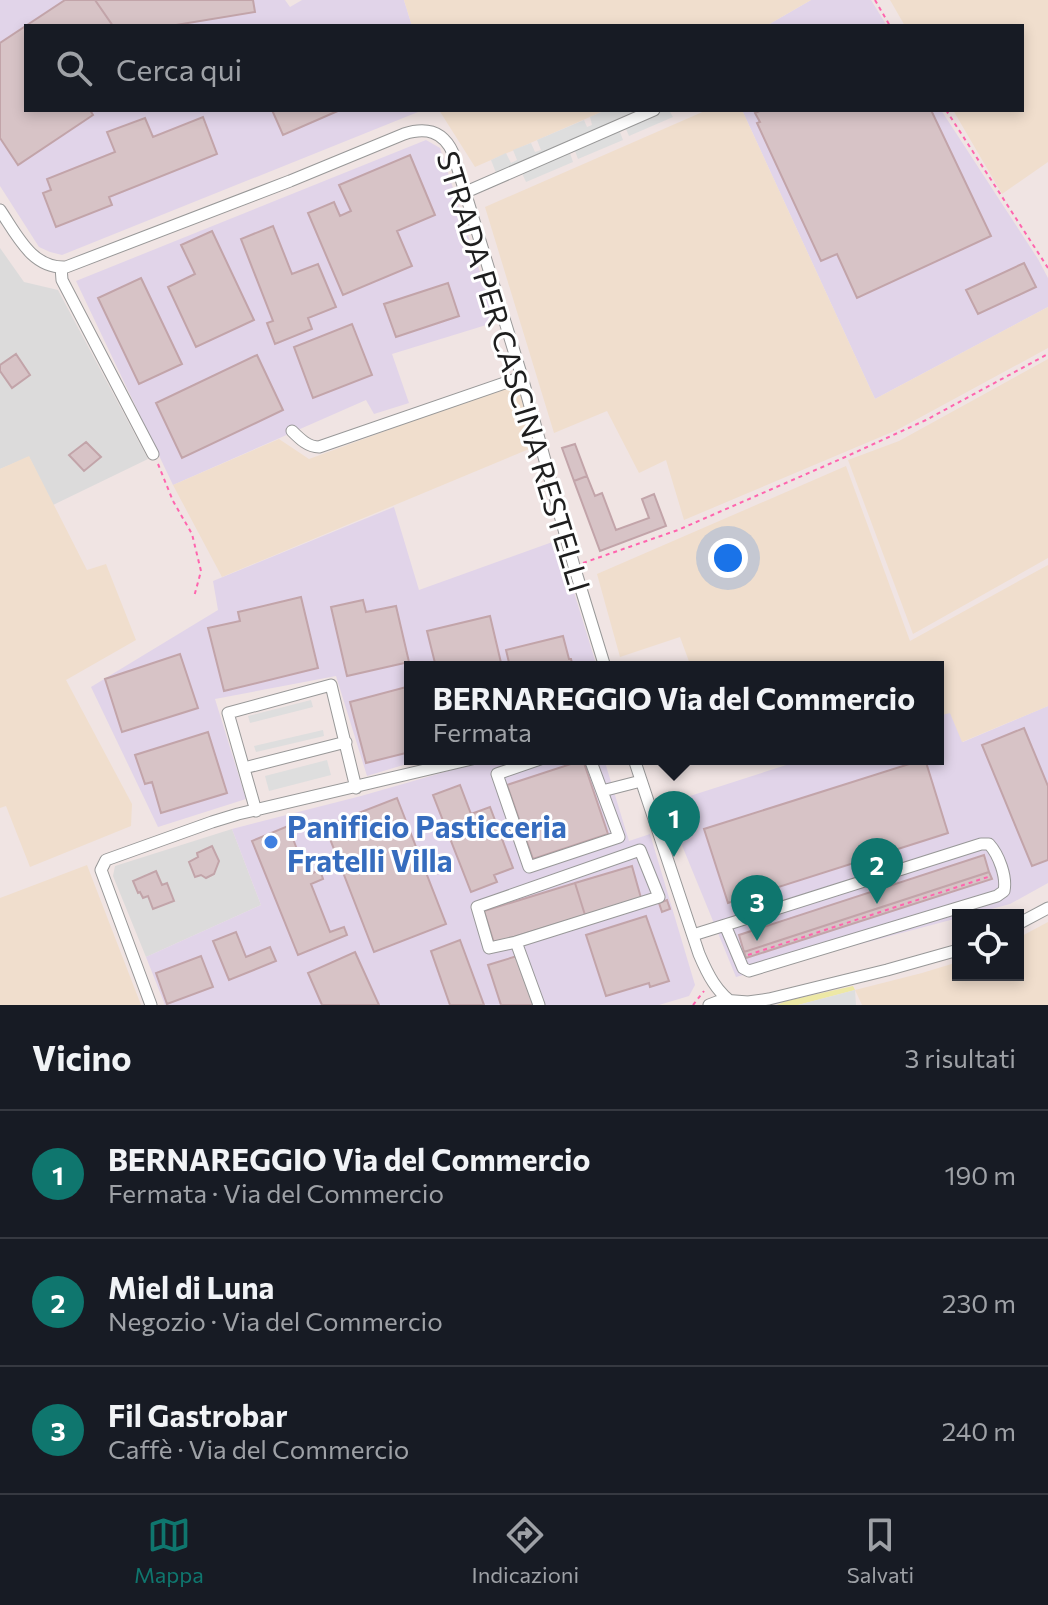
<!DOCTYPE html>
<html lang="it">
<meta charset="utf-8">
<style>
:root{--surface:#171b24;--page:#20242c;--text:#f1f3f6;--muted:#9ea1a6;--line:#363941;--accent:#0f766e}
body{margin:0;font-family:Commissioner,sans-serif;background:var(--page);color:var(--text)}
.controls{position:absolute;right:24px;bottom:24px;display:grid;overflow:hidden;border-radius:0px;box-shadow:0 4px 12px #0003}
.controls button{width:72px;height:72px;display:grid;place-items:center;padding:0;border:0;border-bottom:2px solid var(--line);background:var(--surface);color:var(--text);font:40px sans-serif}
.you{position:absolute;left:728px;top:558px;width:28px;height:28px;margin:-20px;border:6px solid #fff;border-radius:50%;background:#1a73e8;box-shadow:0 0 0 12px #1a73e833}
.badge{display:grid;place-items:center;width:52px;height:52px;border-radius:50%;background:var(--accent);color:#fff;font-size:26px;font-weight:700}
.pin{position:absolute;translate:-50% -66px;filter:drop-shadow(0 2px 4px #0008)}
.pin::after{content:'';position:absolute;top:42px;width:28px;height:24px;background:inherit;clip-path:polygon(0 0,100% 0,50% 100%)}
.popup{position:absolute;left:404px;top:661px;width:540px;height:104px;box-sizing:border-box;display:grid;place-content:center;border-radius:0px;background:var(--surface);filter:drop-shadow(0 2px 6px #0005);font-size:26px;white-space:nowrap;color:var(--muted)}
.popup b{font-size:30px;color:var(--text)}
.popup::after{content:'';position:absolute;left:50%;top:100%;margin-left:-16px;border:16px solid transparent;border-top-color:var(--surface)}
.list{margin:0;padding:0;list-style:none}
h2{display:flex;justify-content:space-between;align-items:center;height:104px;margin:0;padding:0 32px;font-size:34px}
h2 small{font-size:26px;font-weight:400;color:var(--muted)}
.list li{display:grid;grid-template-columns:52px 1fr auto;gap:24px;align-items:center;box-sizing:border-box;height:128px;padding:0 32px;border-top:2px solid var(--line)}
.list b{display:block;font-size:30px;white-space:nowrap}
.list p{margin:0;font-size:26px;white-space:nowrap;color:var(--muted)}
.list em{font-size:26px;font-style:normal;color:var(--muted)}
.icon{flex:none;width:44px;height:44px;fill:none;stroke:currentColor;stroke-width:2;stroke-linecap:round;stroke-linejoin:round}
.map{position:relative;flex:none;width:1048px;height:1005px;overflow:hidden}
.search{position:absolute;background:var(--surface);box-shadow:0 4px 12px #0003;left:24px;right:24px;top:24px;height:88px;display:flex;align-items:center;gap:20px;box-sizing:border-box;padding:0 28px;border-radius:0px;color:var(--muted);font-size:30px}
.sheet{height:488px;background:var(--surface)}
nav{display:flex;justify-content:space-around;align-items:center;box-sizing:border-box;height:112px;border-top:2px solid var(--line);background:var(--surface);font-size:22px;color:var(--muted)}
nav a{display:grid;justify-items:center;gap:4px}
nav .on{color:var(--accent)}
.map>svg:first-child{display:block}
</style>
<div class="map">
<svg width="1048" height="1005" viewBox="0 0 1048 1005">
<rect width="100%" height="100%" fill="#f0e4e3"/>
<!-- residential -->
<path fill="#dcdbdb" d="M0,248L24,282L58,290L148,459L53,505L29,457L0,469Z
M232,829L261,905L146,957L113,876L115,866Z"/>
<!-- industrial -->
<path fill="#e1d4e9" d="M0,0H285L290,7L302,0H404L412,26H26V110H423L62,255L50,252L39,247L0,186Z
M811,0H871L887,26H766Z
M742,110H941L1038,259L1048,278V307L875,399Z
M426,140L440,148L496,322L392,354L409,403L374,414L366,400L173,485L76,281Z
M394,507L419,590L558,540L597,667H410V759H423L367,776L336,676L215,699L246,799L158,827L91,687L218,610L213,581Z
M1048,706V883L1010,904L969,915H958V918L736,977L665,804L805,759H938V716L950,712L963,742Z
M490,759H604L629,841L650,834L695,985L689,996L659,1005H165L146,957L261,905L232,829L361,796Z"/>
<!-- farmland -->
<path fill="#f0decd" d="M404,0H811L766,26H412Z
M890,0H1048V162L1002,194L953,110H1022V26H905Z
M439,110H606L475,167Z
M707,110H742L875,399L1048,307V348L897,430L684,520L666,460L639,473L607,411L554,433L485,207Z
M1048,359V558L913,634L848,460L899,441Z
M511,385L520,390L534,447L222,577L173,485L279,439L309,459Z
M29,456L87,570L106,564L136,640L66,680L132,804L131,826L30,867L6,806L0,808V469Z
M846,466L910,641L1048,565V706L962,742L950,713L938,716V667H691L680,637L620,657L597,574Z
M87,865L141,1005H0V898Z
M1048,922V1005H862L855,990L922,973L958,962V975H1018V938Z"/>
<!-- grass -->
<path fill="#ede8a5" d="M853,986L855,990L798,1005H777L786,1001Z"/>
<!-- parking -->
<path fill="#dedede" d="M606,110H669L673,117L629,136L626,129L620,132L623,140L578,159L575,151L570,153L573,162L526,182L520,169L498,178L491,160L506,153L511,163L517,160L513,150L531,143L535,152L541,150L537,140L584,120L587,127L592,125L590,117Z
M311,700L313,707L250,723L248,716Z
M323,730L324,736L256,752L254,746Z
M327,760L331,775L269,791L265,776Z
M855,990L856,1005H798Z"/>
<!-- building -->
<path fill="#d7c3c6" stroke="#c2a4a9" stroke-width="2" d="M65,0H95L113,26H26V110H90L93,115L18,165L0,138V43Z
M95,0H253L255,12L170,26H113Z
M272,110H340L283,135Z
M762,110H931L991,236L857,298L837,254L821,261L757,123L760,122L755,113Z
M203,117L217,154L109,197L112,205L56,227L43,193L51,190L47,179L115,152L107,132L145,118L153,137Z
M410,155L435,215L397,231L412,266L343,295L308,213L334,202L340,216L351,211L339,185Z
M273,226L292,274L318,264L336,307L308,318L312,329L275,344L267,323L273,321L241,239Z
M212,231L254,320L196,347L168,287L195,274L181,245Z
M1024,263L1036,287L978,314L966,290Z
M141,278L182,364L139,384L98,298Z
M448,283L459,316L396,337L384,304Z
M352,324L372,375L313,398L294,347Z
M16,354L30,375L12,388L0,371V365Z
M257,355L283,410L182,458L156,403Z
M86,442L101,457L84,471L69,455Z
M575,444L587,476L574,481L562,448Z
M587,476L595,496L602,493L616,530L649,518L642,499L654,494L666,526L600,551L574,481Z
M301,597L318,668L224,691L208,628L240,621L238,612Z
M363,600L366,612L396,606L409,662L347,676L331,607Z
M490,616L502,667H436L427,631Z
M563,636L569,659H571L573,667H510L506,650Z
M180,654L198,708L122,732L105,679Z
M410,686V752L366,763L350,702Z
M1024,728L1048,786V860L1032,866L982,745Z
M208,732L227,793L161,813L152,782L145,784L135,755Z
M925,759L948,833L728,903L704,829Z
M583,760L608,834L533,859L507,785Z
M460,785L471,814L490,807L513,868L494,875L497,882L471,892L433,795Z
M397,798L446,924L374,952L325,826Z
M288,826L305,870L311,868L313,873L320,870L323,879L311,884L330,932L344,927L347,935L298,955L252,841Z
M212,846L219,861L214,874L206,878L201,875L195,877L189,862L198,857L197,853Z
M984,855L989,872L744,952L739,935Z
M632,866L641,898L585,915L575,883Z
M156,871L162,885L167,883L174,901L153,909L148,896L143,898L140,892L138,893L133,881Z
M989,872L992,879L746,958L744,952Z
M575,883L585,915L494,943L484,911Z
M667,900L670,909L662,912L659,903Z
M646,916L669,981L650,987L649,983L606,996L586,935Z
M236,932L246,957L270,947L276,961L229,980L213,941Z
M460,940L484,1005H450L431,951Z
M355,952L379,1005H322L308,973Z
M201,956L213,987L167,1004L156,973Z
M517,956L534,1005H501L488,965Z"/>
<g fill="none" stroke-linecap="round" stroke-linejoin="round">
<defs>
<path id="minor" d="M466,192L654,110
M0,210C17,235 32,269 66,267L290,181L404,134C426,127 443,131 453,153L522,377L574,566L605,667
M61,267L62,280L153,454
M292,431C300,439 308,447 319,447L522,377
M540,759L497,774L529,867L619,837L590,759
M634,759L699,954C707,973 717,994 736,1005
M244,768L346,742
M602,791L641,781
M256,811L228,713L331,685L356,788
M640,850L659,897L516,942L489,948L477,907Z
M1018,924L1048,908
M693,935L738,921L981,844H989C999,855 1007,877 1004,891L997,896L749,971L743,968L725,925
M516,942L539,1005
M151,1005L101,870L106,860L212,822L238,814L472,759
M709,1005L722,1000L748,1002L769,999L887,970L958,950"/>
</defs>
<!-- minor casing -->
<use href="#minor" stroke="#989898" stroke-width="13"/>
<!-- path -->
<path stroke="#ff65ae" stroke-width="2" stroke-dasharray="4 4" stroke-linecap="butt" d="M875,0L890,26
M946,110L1048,268
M158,464L173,501L192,534L201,571L194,597
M583,563L678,530L843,458L926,420L1048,354
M748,955L991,876
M693,1005L704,991"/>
<!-- minor -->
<use href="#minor" stroke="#fff" stroke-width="11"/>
</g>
<!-- markers -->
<circle fill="#3f7fe0" stroke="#fff" stroke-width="3" cx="271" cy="842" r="8"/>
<g text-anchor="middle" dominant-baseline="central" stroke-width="6" stroke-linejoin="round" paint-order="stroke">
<!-- street labels -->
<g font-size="30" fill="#1e1e1e" stroke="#fff">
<text transform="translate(515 371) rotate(73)">STRADA PER CASCINA RESTELLI</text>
</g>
<!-- shop labels -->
<g font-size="30" font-weight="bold" fill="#366cbe" stroke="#fff" text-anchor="start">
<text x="287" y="825">Panificio Pasticceria<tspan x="287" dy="34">Fratelli Villa</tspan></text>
</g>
</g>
</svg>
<div class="controls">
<button><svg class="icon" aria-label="locate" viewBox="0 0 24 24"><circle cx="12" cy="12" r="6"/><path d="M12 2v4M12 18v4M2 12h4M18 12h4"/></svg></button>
</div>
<div class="you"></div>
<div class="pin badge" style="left:674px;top:857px">1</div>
<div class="popup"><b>BERNAREGGIO Via del Commercio</b>Fermata</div>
<div class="pin badge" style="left:877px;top:904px">2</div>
<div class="pin badge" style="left:757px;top:941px">3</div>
<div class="search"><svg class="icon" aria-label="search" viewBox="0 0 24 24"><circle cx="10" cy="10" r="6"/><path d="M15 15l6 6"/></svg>Cerca qui</div>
</div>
<section class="sheet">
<h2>Vicino<small>3 risultati</small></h2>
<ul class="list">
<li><span class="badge">1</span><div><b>BERNAREGGIO Via del Commercio</b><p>Fermata · Via del Commercio</p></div><em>190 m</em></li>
<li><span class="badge">2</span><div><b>Miel di Luna</b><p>Negozio · Via del Commercio</p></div><em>230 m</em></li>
<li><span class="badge">3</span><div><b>Fil Gastrobar</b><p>Caffè · Via del Commercio</p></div><em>240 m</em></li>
</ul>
</section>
<nav>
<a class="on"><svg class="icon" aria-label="map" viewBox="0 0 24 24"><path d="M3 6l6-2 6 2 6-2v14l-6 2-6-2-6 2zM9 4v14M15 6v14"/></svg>Mappa</a>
<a><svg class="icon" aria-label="directions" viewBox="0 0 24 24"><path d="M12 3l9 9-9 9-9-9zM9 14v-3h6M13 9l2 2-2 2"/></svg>Indicazioni</a>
<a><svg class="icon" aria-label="saved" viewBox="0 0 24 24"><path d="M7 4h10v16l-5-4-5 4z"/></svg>Salvati</a>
</nav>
